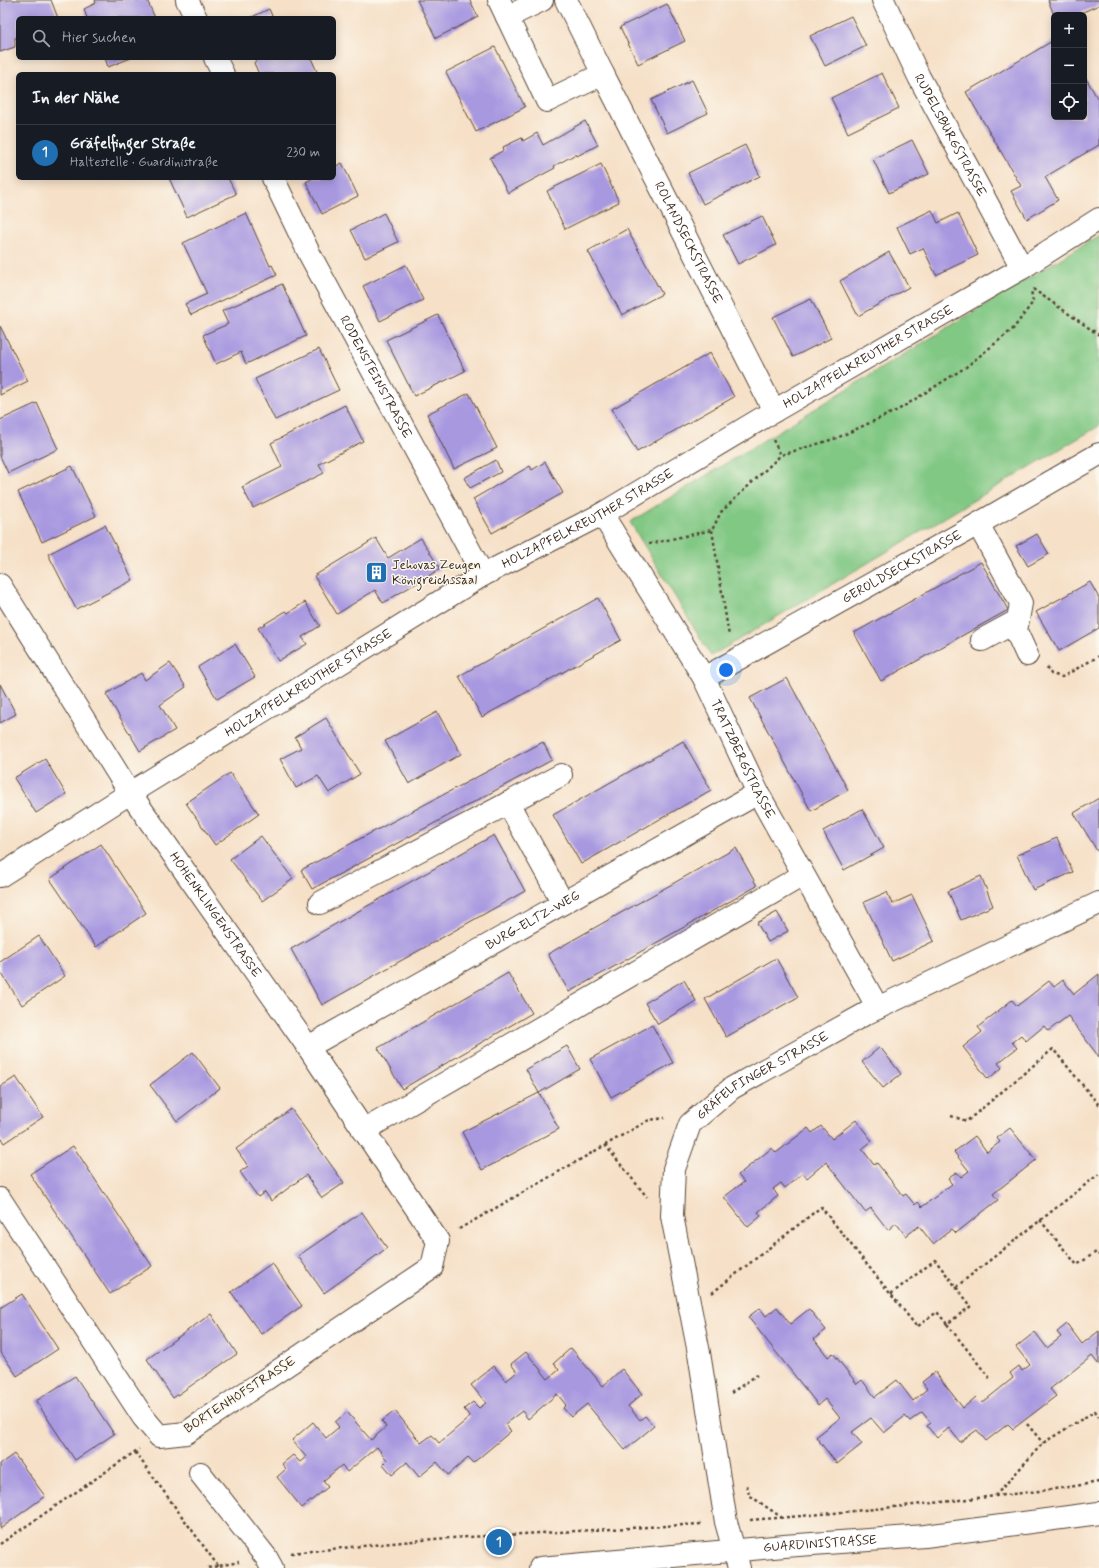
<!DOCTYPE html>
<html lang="de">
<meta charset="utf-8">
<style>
:root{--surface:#171b24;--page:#242831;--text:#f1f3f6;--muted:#9ea1a6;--line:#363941;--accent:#1f6fb2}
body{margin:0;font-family:Mynerve,sans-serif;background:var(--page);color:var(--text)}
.controls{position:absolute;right:12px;top:12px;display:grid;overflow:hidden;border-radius:6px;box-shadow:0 2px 10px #0003}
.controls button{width:36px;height:36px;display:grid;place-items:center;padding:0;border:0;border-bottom:1px solid var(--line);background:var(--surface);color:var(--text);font:20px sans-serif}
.you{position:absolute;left:726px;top:670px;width:14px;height:14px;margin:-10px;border:3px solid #fff;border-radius:50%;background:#1a73e8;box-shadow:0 0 0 6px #1a73e833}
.badge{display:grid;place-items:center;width:26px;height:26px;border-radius:50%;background:var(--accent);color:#fff;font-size:13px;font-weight:700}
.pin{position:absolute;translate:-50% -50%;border:2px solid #fff;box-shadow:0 1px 4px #0006}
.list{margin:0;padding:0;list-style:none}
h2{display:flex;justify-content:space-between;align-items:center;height:52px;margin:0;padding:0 16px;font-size:17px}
h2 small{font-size:13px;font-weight:400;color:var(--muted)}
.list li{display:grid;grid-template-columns:26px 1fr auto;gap:12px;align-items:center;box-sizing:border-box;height:56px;padding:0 16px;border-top:1px solid var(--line)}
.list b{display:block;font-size:15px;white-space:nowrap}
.list p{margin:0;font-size:13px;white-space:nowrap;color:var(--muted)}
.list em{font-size:13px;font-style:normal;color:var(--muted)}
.icon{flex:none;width:22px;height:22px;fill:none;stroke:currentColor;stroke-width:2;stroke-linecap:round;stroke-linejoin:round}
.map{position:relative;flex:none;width:1099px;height:1568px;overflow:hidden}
.search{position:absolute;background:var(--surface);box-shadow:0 2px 10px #0003;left:16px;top:16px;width:320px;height:44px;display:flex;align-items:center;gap:10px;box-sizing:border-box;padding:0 14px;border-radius:6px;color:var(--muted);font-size:15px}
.panel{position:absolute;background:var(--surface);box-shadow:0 2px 10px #0003;left:16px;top:72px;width:320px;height:108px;border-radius:6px}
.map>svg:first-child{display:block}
</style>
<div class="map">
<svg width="1099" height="1568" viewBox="0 0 1099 1568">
<rect width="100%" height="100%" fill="#fbf7ec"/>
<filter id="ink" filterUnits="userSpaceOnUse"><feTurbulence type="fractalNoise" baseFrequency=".025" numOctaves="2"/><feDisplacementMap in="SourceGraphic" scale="8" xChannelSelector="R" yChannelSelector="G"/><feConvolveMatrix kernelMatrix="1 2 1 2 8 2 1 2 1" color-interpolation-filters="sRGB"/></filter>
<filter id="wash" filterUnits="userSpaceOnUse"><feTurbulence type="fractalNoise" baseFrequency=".012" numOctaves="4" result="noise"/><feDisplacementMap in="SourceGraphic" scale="16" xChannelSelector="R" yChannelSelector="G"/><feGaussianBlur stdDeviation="0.9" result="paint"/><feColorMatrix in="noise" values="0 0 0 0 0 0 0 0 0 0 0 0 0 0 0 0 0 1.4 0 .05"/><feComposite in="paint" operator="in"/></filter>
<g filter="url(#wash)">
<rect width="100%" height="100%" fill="#f6e0c7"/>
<!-- green -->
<path fill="#81c884" stroke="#5e7951" d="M1099,235V426L711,656L630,522Z"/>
<g id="blocks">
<!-- building -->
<path fill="#a898e0" d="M0,0H51L58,18H18V37L15,38V47L0,52Z
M95,0H147L155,18H87L84,9L96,3Z
M417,0H470L478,17L436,38Z
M1048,0H1099V5L1076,15H1054Z
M667,4L685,41L638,64L620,27Z
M269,9L273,18H250Z
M851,16L866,46L825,66L810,36Z
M1054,40V117H1084V75L1099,101V145L1045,177L1058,200L1027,219L1011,191L1021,186L966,92Z
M495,47L525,107L476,132L446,72Z
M105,58H131L108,67Z
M258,58H311L318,74H259L254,63Z
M882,73L899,108L848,133L831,98Z
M692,80L708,113L667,133L651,100Z
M585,121L598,145L577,156L576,154L554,166L555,168L508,193L490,158L504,150L503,147L522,138L523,141L537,133L543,145Z
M912,140L929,174L889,193L873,159Z
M745,145L760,176L703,204L688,173Z
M342,163L358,196L322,214L306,182L313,178H334V167Z
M601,164L619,202L565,229L547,191Z
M169,178H228L236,194L187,217Z
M932,210L938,223L958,213L978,255L936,275L923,248L910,254L897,227Z
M246,213L270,266L272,265L277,275L191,315L185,304L207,294L183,243Z
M384,213L398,242L365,258L351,230Z
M762,216L776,245L738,264L723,235Z
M627,229L662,294L622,315L588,251Z
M889,252L909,287L858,316L840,281Z
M406,265L423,300L380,321L363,286Z
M282,284L306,336L246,364L241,352L216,364L203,335L228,324L222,311Z
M811,299L831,338L793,357L773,317Z
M438,315L465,371L414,396L386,340Z
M0,326L28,381L0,395Z
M319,349L339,390L275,420L255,379Z
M710,353L734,397L637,452L612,409Z
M469,393L497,448L454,469L427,414Z
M37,403L58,449L8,473L0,456V420Z
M345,405L363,441L319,464L324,473L253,508L242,487L282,467L271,443Z
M496,460L501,472L470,488L464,478Z
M545,462L563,493L492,533L473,499L530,466L532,470Z
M72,466L96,516L42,542L18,492Z
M105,525L133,580L76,609L48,554Z
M1037,534L1049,554L1028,566L1016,546Z
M376,538L388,558L421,538L440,569L383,603L375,590L337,614L314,576Z
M981,562L1008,610L881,681L854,633Z
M1090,582L1099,598V628L1059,651L1036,612Z
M598,598L621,640L482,717L459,676Z
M305,602L320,626L302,637L307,644L278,661L258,628L286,611L288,613Z
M235,644L255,677L217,699L198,667Z
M170,663L186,687L160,705L175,730L140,751L106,694L141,673L145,680Z
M787,678L848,790L811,811L750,698Z
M0,684L16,714L0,723Z
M437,712L461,754L409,784L385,741Z
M326,718L360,774L329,793L318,776L296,788L280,759L301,748L295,737Z
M683,741L711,790L581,864L553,815Z
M543,742L552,760L312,889L301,870Z
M45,759L66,794L36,813L14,778Z
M230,773L259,814L215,845L186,803Z
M1099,798V854L1074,813Z
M862,809L884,848L844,870L823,831Z
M494,835L525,891L322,1005L291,949Z
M261,836L293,879L262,901L230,859Z
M1057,838L1073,872L1033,890L1017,855Z
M101,844L146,913L96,947L50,879Z
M736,848L757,886L569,992L548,954Z
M981,876L993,906L961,920L948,891Z
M887,892L892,904L912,895L934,941L892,961L864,902Z
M777,912L788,931L768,942L757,923Z
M39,936L65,976L22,1005L0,971V962Z
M776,958L798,997L726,1037L705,999Z
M508,973L532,1013L402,1089L378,1048Z
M1099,974V1057L1068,1016L1048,1031L1044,1026L1026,1041L1021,1035L1012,1042L1017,1048L998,1063L1002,1068L988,1079L963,1047L982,1032L978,1027L1012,1000L1017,1006L1049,981L1054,987L1063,980L1074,994Z
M684,980L696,1001L658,1024L645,1003Z
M652,1025L673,1063L611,1097L590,1059Z
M567,1046L580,1069L539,1093L526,1069Z
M880,1047L901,1074L883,1088L862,1062Z
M193,1052L220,1088L177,1121L150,1085Z
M16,1077L43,1117L4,1143L0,1137V1087Z
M539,1093L559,1129L482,1170L462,1132Z
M291,1109L344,1183L322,1198L306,1175L271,1201L265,1192L258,1197L240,1172L248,1166L236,1149Z
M856,1120L872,1141L862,1149L874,1165L877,1163L903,1196L906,1194L915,1205L918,1202L922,1207L952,1184L948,1179L957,1172L961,1177L969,1171L954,1152L975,1136L987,1152L1000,1142L997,1138L1010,1128L1036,1160L993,1194L998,1200L956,1233L952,1229L933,1244L919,1226L906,1236L896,1223L888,1230L871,1208L865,1212L826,1162L807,1178L803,1173L785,1188L781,1183L773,1189L778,1196L758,1212L761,1216L748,1227L724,1197L744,1182L738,1175L772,1148L776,1153L808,1128L812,1133L821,1126L832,1139Z
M73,1146L152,1266L110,1294L30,1174Z
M362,1212L387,1248L324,1293L298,1256Z
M272,1263L302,1306L261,1334L231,1292Z
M22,1294L58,1349L17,1376L0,1351V1308Z
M777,1307L790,1324L809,1309L826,1330L814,1339L828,1357L833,1353L857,1384L862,1380L875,1397L897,1380L913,1401L927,1389L922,1382L935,1372L963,1408L976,1397L982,1403L1013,1378L1010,1373L1019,1366L1022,1371L1030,1365L1016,1347L1035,1332L1047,1348L1061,1337L1057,1332L1067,1324L1082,1344L1099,1331V1365L1092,1356L1050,1389L1056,1396L1013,1429L1008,1424L986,1441L977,1430L960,1442L949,1428L937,1438L927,1426L931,1423L922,1412L910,1421L905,1416L884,1433L871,1418L852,1432L862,1444L837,1464L816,1437L840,1418L825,1399L818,1405L748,1317L760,1308L766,1316Z
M211,1314L237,1354L173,1398L147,1359Z
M571,1348L603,1386L622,1369L642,1394L628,1406L640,1420L645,1416L654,1426L625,1450L587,1404L571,1417L563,1408L566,1405L557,1394L528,1419L522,1411L505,1424L511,1431L473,1463L468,1458L448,1475L437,1462L419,1477L407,1462L392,1475L383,1464L387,1460L377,1447L347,1472L342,1465L323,1481L328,1487L302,1508L277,1477L286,1469L282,1464L293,1455L300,1462L306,1457L292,1440L313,1422L326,1438L339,1427L335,1422L347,1412L371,1440L386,1427L382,1421L395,1411L421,1443L432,1435L439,1443L470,1417L464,1409L473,1402L479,1408L486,1403L471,1385L494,1366L506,1381L517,1372L511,1364L526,1352L548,1379L559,1370L554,1363Z
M75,1376L114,1434L75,1460L36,1401Z
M14,1454L45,1496L0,1529V1464Z"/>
</g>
</g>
<g filter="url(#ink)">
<use href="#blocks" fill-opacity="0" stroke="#574537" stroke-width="1"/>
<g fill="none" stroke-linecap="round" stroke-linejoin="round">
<defs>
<g id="minor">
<path d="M187,0L196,18"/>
<path id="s1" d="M499,0L547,101L603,74L774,411"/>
<path d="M566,0L603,74"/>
<path id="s2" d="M883,0L919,77L1022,268"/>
<path d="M507,17L542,0"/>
<path d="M215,58L223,74"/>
<path id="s3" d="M273,178L310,255L483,575"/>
<path id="s4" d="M602,514L704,678L758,793L878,1008"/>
<path d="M978,524L1021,603L1016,631L1027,655"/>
<path id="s5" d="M0,585L130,793L308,1047L438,1241L432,1267L186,1433L159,1436L143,1417L0,1199"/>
<path d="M982,640L1017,621"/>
<path id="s6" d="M704,678L978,524L1099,454"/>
<path d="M508,803L563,903"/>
<path id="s7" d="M0,876L130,793L483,575L602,514L774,411L1022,268L1099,219"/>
<path d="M320,903L561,775"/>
<path id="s8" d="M308,1047L758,793"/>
<path d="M363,1131L803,875"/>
<path d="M200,1473L266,1557L272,1568"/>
<path id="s9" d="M540,1568L784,1546L925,1536L1099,1513"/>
<path id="s10" d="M739,1568L726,1522L699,1353L672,1216L674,1169L690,1124L732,1088L867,1013L1099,903"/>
</g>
</defs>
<!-- minor casing -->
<use href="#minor" stroke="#574537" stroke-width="24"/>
<!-- path -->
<path stroke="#574537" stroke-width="2.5" stroke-dasharray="3 3" stroke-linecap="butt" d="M1033,289L1099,335
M773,440L781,455L837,438L898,410L966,367L1013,329L1033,302L1031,290
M712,530L729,636
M649,544L712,530L721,512L781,455
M1047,667L1051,674L1062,677L1099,656
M951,1116L967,1121L1053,1049L1099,1105
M605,1145L647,1197
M1040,1220L1077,1265L1096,1252L1099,1255
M459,1229L649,1120L665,1118
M956,1287L1099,1174
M712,1293L821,1207L917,1327L937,1312L947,1324L971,1306L935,1260L891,1294
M947,1324L991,1380
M731,1393L757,1375
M1027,1424L1043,1443
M135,1452L218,1566
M747,1485L749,1495L781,1517
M995,1496L1043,1443L1095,1411L1099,1417
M750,1520C818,1515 885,1508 952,1501C1001,1495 1050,1491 1099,1482
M498,1535L499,1542
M0,1544L139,1449
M291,1553L433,1539L701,1524
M208,1568L239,1562"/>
<!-- minor -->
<use href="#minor" stroke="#fff" stroke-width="22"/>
</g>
</g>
<!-- icons -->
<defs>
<symbol id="building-square" viewBox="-11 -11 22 22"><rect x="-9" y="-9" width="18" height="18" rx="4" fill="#1f6fb2" stroke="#fbf7ec"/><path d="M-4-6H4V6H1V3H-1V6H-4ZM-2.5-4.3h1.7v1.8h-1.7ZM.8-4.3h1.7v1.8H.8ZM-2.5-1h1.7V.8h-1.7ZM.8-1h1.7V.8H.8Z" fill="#fff"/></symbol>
</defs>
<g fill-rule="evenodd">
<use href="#building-square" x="364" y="560" width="25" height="25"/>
</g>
<g text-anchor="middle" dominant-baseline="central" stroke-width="3" stroke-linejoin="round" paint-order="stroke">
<!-- street labels -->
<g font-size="13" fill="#3b2a1e" stroke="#fbf7ec">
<text stroke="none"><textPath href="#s2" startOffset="151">RUDELSBURGSTRASSE</textPath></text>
<text stroke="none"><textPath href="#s1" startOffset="363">ROLANDSECKSTRASSE</textPath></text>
<text stroke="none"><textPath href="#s7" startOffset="1012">HOLZAPFELKREUTHER STRASSE</textPath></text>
<text stroke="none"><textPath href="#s3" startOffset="224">RODENSTEINSTRASSE</textPath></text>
<text stroke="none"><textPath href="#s7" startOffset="688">HOLZAPFELKREUTHER STRASSE</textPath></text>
<text stroke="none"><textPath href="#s6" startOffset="227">GEROLDSECKSTRASSE</textPath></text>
<text stroke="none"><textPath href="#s7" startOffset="364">HOLZAPFELKREUTHER STRASSE</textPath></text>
<text stroke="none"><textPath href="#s4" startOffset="283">TRATZBERGSTRASSE</textPath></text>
<text stroke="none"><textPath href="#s5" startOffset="394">HOHENKLINGENSTRASSE</textPath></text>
<text stroke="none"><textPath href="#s8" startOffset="258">BURG-ELTZ-WEG</textPath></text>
<text stroke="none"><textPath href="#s10" startOffset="541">GRÄFELFINGER STRASSE</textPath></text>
<text transform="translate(240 1395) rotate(-33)">BORTENHOFSTRASSE</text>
<text stroke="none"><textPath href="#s9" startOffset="281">GUARDINISTRASSE</textPath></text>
</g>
<!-- poi labels -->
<g font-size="13" fill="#3b2a1e" stroke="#fbf7ec" text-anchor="start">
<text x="392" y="565">Jehovas Zeugen<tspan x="392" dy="15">Königreichssaal</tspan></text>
</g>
</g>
</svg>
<div class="controls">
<button>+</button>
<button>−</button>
<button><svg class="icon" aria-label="locate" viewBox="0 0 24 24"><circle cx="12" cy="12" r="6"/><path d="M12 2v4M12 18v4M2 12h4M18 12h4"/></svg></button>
</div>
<div class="you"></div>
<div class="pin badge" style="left:499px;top:1542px">1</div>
<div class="search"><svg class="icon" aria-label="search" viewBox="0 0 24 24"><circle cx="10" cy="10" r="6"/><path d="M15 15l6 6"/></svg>Hier suchen</div>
<section class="panel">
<h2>In der Nähe<small></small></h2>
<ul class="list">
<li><span class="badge">1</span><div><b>Gräfelfinger Straße</b><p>Haltestelle · Guardinistraße</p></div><em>230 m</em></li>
</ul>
</section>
</div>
